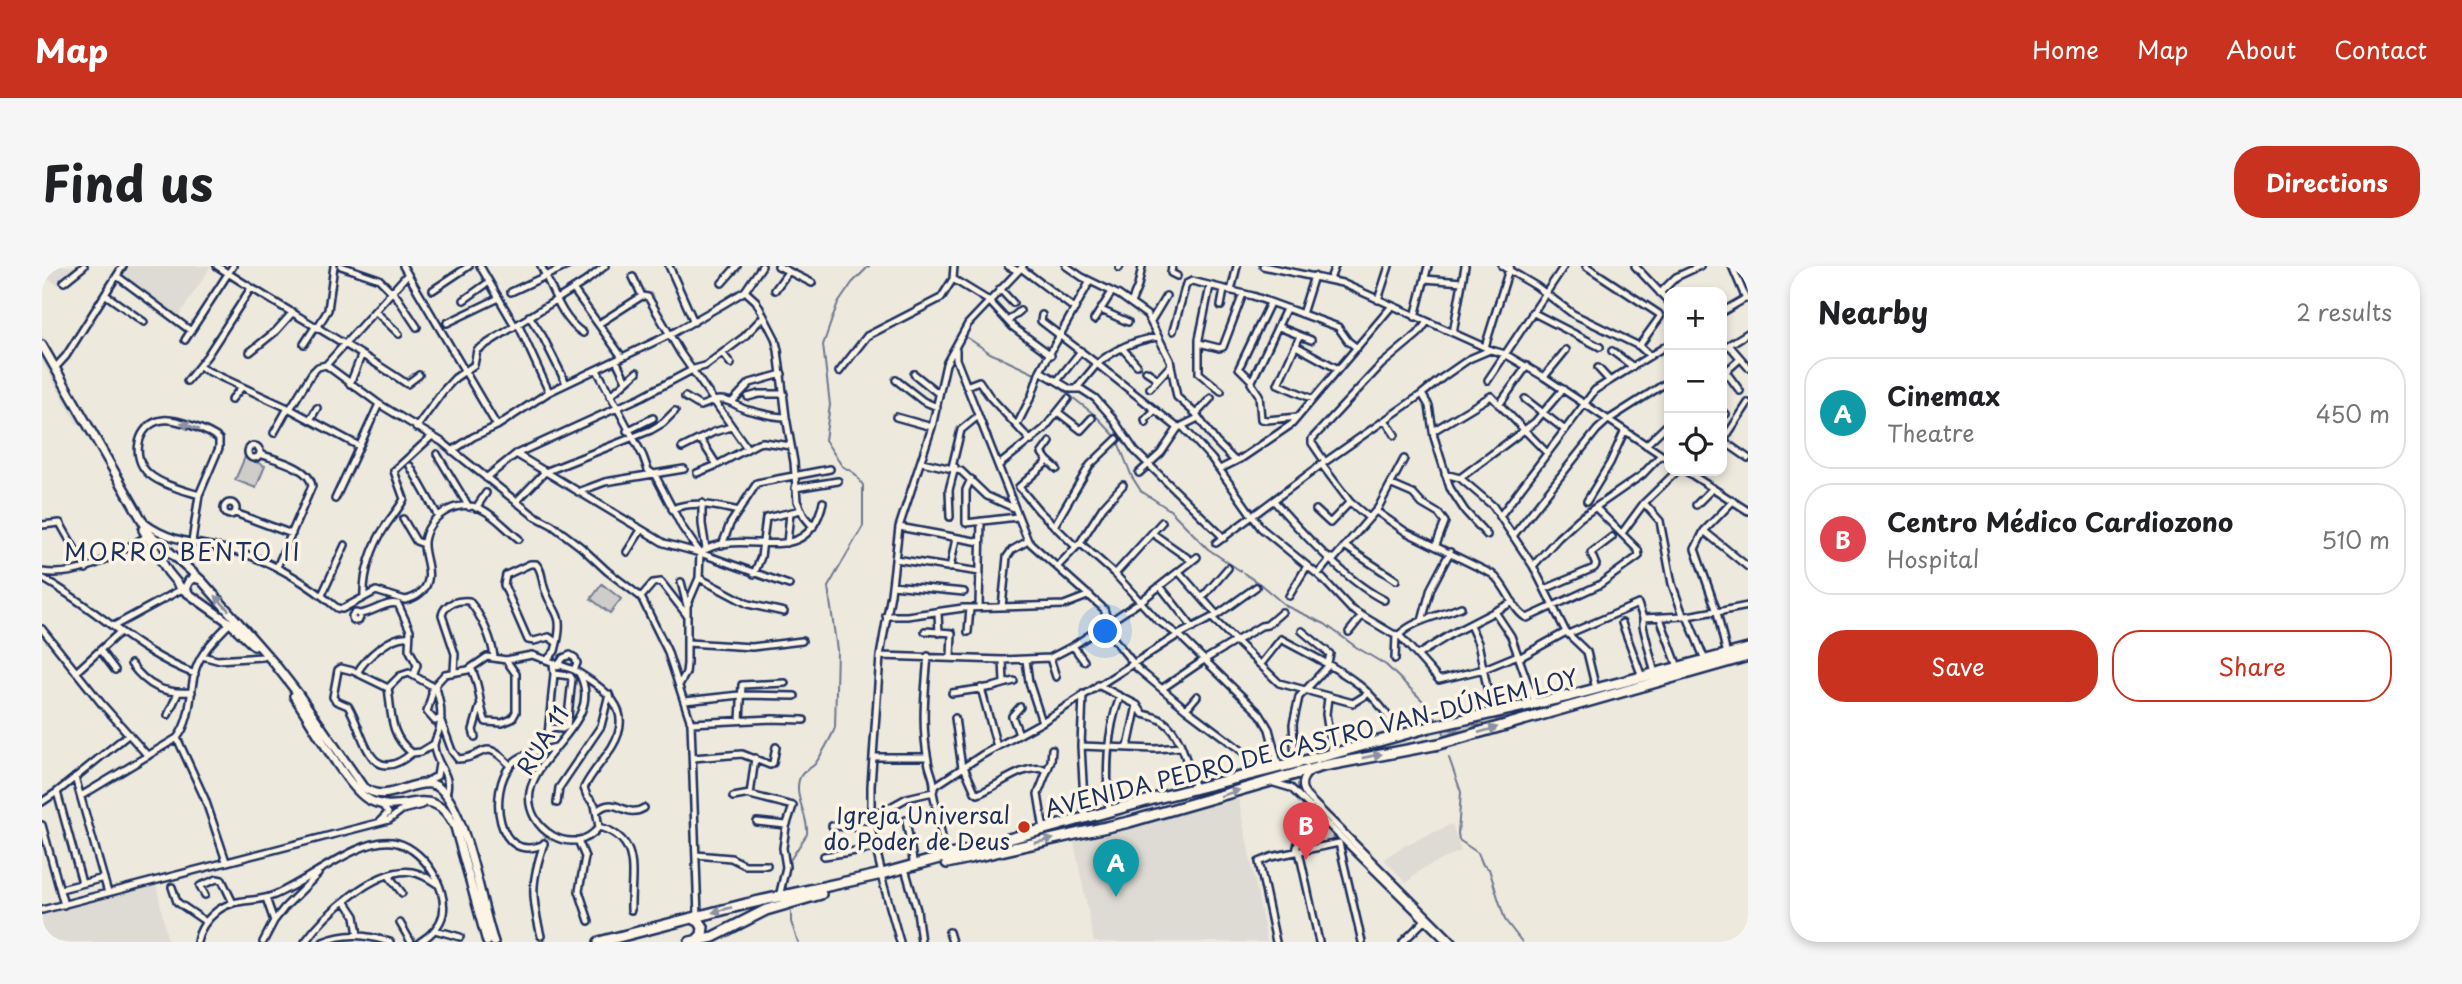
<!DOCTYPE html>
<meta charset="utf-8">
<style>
:root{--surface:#fff;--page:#f6f6f6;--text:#202124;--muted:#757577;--line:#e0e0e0;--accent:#c8321e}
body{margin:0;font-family:"Playpen Sans",sans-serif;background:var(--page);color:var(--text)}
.controls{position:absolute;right:21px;top:21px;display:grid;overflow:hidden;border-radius:14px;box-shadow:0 4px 10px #0003}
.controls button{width:63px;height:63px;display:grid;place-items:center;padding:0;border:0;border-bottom:2px solid var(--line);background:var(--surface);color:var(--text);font:35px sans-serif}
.you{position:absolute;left:1064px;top:366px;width:24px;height:24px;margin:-18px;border:5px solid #fff;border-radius:50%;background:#1a73e8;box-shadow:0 0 0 10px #1a73e833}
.badge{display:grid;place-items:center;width:46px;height:46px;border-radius:50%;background:var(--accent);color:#fff;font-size:23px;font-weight:700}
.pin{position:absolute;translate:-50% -58px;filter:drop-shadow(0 2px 4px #0008)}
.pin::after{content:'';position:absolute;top:37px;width:24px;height:21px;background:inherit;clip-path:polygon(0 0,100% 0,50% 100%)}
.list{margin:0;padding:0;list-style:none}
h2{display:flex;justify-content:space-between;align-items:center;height:91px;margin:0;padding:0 28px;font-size:30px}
h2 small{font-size:23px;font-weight:400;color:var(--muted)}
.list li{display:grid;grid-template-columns:46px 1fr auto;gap:21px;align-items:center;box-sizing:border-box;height:112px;margin:0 14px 14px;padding:0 14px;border:2px solid var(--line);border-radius:28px}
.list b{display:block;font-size:26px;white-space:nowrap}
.list p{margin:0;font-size:23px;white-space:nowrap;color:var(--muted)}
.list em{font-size:23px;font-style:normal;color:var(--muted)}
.actions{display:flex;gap:14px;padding:21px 28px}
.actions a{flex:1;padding:16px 0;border:2px solid var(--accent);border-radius:28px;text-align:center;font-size:24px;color:var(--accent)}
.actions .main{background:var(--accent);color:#fff}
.icon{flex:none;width:38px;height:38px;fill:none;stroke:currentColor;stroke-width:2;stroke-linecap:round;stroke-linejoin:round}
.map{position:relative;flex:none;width:1706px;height:676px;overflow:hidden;border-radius:28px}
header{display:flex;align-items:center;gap:42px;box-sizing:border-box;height:98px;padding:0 35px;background:var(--accent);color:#fff}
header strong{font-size:33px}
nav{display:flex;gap:38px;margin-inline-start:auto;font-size:24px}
.intro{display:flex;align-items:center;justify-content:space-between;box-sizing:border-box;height:168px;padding:0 42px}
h1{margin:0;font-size:49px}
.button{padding:18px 32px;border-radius:28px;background:var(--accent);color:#fff;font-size:24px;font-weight:700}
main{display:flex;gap:42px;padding:0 42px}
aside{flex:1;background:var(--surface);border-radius:28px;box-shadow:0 4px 10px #0003}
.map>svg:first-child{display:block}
</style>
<header>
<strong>Map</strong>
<nav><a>Home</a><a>Map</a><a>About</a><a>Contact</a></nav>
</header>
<div class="intro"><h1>Find us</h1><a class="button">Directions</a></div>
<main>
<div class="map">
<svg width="1706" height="676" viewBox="0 0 1706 676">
<rect width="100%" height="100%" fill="#eee9dd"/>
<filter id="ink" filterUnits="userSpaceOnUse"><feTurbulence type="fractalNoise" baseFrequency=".0143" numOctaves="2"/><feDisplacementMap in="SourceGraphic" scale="14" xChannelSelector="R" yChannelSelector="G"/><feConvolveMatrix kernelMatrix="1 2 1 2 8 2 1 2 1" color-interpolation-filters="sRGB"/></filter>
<g filter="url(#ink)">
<!-- built -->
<path fill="#dedbd4" d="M0,0H39L16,19L8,14L3,16L0,13Z
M83,0H169L136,51L79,6Z
M0,68L47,152L35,158L0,95Z
M1196,531L1225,676H1052L1032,576Z
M1410,558L1419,585L1380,603L1364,617L1342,593L1361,580Z
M114,617L126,676H0V646Z"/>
<!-- green -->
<path fill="#cfcdca" stroke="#757e94" stroke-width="2" d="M203,191L223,200L214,222L193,214Z
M560,318L579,333L568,347L549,333Z
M1504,442L1468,453L1456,454L1447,459L1434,460L1424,466L1413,465L1403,473L1401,463L1413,464L1423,458L1434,459L1446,453H1456L1467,449Z
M1272,551L1291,566L1292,574L1261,581L1259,579V569L1269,552Z"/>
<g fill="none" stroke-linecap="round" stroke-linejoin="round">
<!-- stream -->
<path stroke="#6c778f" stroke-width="2" d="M923,70L948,87L1012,117L1053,149L1074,171
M1076,176L1090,211L1099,225L1128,244L1166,283L1218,318L1244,340L1283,358L1314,381L1344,399L1380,434L1394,452
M1407,492L1419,526L1416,567L1417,574L1436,587L1441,599L1447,603L1463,654L1480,676
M745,599L765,568C767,551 752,532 757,514C760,505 765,505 772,499C776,495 792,467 793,461L795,384L786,321L821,260V219L812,207L800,200L783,174L788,139L781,79L795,39L810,17L827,0
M744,611V625
M749,646V656L756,676"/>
<defs>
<path id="minor" d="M175,0C237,41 304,76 365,118L377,109
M299,0L337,13L355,31L375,61
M361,0L455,160
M438,0L473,60
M499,0C510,21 519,53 541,67
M627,0L652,56
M736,0L770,17
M912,0L911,13L947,35L971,61L1009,89
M966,0L976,5
M1024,0L1040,11L1077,29L1105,49L1128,94L1135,131L1154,148L1174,176L1193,195
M1130,0L1129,7L1135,10
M1221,0L1300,17L1449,84L1463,88L1502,111L1627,194
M1460,0L1494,20L1531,48L1597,80L1608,90
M1544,0L1617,48L1618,51L1597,80
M1593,0L1627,36
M1690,0L1704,33
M979,2L1033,43
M1077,2L1078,0
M75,10L149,65
M591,11L600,30
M1288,13L1293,0
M1383,13L1420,16
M22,16L42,0
M680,17L695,0
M1168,20L1157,73V107L1179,125
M531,23L580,91
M958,23L971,37
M391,24L427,0
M733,24L746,6
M703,25L714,35L733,72L736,84L744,151L752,196L755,235L762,250L771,261
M1189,25L1195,0
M469,26L525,0
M1618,27L1634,11L1658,0
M64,29L102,56
M422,34L447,16
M1336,34L1347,0
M1089,37L1096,20L1100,1
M1179,40L1182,24
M1244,43L1209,117L1217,129L1219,153L1225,154L1256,151
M1059,44L1086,56
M333,45L357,68
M1490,46L1558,81
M1680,46L1704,32
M1260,48L1272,10
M1000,49L999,55L1055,98C1073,83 1093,74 1116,71
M487,50L501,71L524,117
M1373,51L1386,0
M1052,54L1070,26
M966,55L978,45
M1109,55L1124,30
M405,57L457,32
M558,57L600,30L606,31L639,88L705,182
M476,58L507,126
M1237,61L1269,74
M275,62L286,44L292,0
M1131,65L1144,18L1150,15L1211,30L1296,61L1306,75L1315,82
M1411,67L1423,0
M1258,70L1236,118L1271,133
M143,74L191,0
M1157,77L1177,82L1181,81L1201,28
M262,78L273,61
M1687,79L1706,101
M1254,80L1296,103
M1443,81L1468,0
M1080,82L1095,99
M1680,83L1706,67
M914,84V93L986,275L1062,343L1071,372L1096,403L1144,443L1212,494L1221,505
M1570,85L1590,100
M208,86L234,65L251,46
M681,88L689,98
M574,94L584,115
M284,99L337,138L400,176L491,249L510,259L539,281L565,305L599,331L625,384L649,457L656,650
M157,101L248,143L317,180
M13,102L24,90L81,0
M1556,102L1567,114
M555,104L601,190L606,204L613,209L640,261L658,287L657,312L645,340V398L644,407L637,419
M998,105L1028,123H1039L1053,132L1069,150L1093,185L1182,272
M1104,105L1116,113
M797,106L825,70L899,32L911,13
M1684,106L1698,125
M872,108L897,128
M1680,109L1698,93
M1502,111L1524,84
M854,114L881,135L895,141
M1446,114L1522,0
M145,115L165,90L209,22
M1015,115L1039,85
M1210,115L1197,102L1228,37
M308,118L319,90
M924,120L937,115L948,131L989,175
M1108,122L1129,99
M1034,123L1055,98L1136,162
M1380,128L1387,140L1392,171L1408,222L1423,245L1445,269
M568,130L595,106
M643,131L658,140C665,139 671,133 679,134C690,134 695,141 705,144C719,147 729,151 744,151
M706,131L717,128H742
M1483,133L1523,164
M189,134L200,121
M691,135L708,117L740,108
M1457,139L1485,100
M248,143L270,107L276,101L284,99L365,9
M1680,145L1684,148
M1017,147L1039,164L1050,152
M1154,148L1169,132
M854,151L890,161
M268,154L275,142
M1343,154L1353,169
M1104,157L1103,154L1112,145
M975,159L990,129L998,105L1048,15
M1140,160L1170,193L1219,262L1280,312L1309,343L1351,368L1357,369L1397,414L1442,403L1476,389
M374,162L401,125L413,112L432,99L435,84L544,15L563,0
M585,165L611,152
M1391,165L1449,130L1505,187
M232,167L246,142
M659,174L675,199
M1680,174L1706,192
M1680,177L1706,137
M1604,179L1627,157
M206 186a6 6 0 1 1 12 0a6 6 0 1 1-12 0Z
M640,182L672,166L689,161
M410,185L431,171L455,160L507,126L631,67L680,39L703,25L720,0
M218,188C234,194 268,201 270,220L235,301
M395,188L427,241
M474,188L622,277L658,287L747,319
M1005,194L1015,203
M880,196L919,205L945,230L972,242
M1283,196L1270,177V173L1339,99L1376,68L1385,56
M957,199L1002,163L1026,133
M1280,199L1308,236L1327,252
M368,200L396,250
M910,201L919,164L936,150
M1178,203L1200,192L1250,158L1349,41
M1644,205L1706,245
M655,207L675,199L716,177L721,176L749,180
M1097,207L1119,187L1136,162L1156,152
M1403,208L1418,212L1451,240L1491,300L1524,366L1545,386L1554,423
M444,212L474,188L599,131L652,103L663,100L702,71L721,51
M1418,212L1493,156L1521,123
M929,213L924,224V257L975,251
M1350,219L1371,228L1380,238L1397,248L1403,256L1394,279
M977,221L997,245L1034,281
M977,221L1004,197L1005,194L1000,187L1008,176
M753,222L796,215
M536,226L563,216L642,203
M293,233L337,138
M1232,235C1260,267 1305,316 1342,334
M1545,235L1568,197L1582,166
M474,236L503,206L609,164L621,157L633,145
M182 243a6 6 0 1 1 12 0a6 6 0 1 1-12 0Z
M660,237V258L664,283
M1602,237L1618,255L1630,318L1641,349
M1654,239L1671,222
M434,242L444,227
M630,243C654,234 673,240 697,245
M1274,244L1288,257L1308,236
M1334,245L1364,266L1450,308C1465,319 1471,346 1485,352L1557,319L1597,290L1596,284L1555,243
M193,247L250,268
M1458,250L1553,124L1627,78
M908,251L907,224L913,201
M361,253L374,275L382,278
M103,257C132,280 173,277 206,289C239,301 269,320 295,342L300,343L334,325L363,334C374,332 384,325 386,314C389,302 381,289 382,276C385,251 414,232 439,243C453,249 465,264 477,273
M0,259L18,257L44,303
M1012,260L1048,199L1075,173
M857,261L938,276
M1662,265L1706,301
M1110,267L1150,295
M1580,267L1602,237L1635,205
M1471,270L1555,164L1566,154L1627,115
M150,276L157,229L177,182V173C168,165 133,152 121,154C95,157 88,192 107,208C120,219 141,224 157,229
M745,277L748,247
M1038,277L1073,308L1115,354L1139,371L1218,448L1227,463L1237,501
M1174,277L1283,196L1380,128L1401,111L1427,93L1448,84
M680,279L688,258L715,217L788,203
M1304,281L1354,314
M585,286L599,264
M658,287C701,257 764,309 781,236
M853,293L938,306
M1291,294L1336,242L1362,193
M488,298H494C501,305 499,314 503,324C511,348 522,345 515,377L507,371L492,375L486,374L462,319L464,309Z
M1491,300L1516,272L1538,252L1600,209L1619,189
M1015,301L1038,277L1061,241L1081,219
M908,302L914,272
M0,306C40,312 71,289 104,271
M1137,306L1175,349
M712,308L719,291L724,252L759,244
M1073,308L1120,256
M1276,308L1289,292
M0,312C53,341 95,387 153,408
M657,312L706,338L742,346
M639,316L645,340
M850,319L922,326
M1118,320L1151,362
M1503,323L1552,302L1554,299L1549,287L1570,271
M280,329L303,279
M1247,330L1265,300
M322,331C321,308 330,280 343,261C349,251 357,243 362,233L352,205L390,170
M599,331L611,317L619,316L644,348
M1160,332L1186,302
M937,341L939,255
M960,341L965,291L970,284L986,275
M1453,346L1469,370L1493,437
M1675,346L1706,340
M310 351a4 4 0 1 1 8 0a4 4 0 1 1-8 0Z
M896,347L897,367
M317,348C331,347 343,335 356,338L368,364L367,383L375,399L372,408
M844,350H865L921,342L1022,339L1048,329
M1170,352L1237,417L1311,437L1327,427
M1601,352L1643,350
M1618,352L1636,401
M1380,355L1389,322L1408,286
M1580,357L1600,411
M1428,359L1436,377L1450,446
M72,360L140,323
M0,363L59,437L106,490
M883,365L910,367L909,391
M926,366L928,342
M1307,366L1319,351
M1526,368L1596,338L1601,352V360L1613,408
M1357,369C1373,353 1399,350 1419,341
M646,377L710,381L760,375
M1031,380L1042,395
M58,384L73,404
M1377,388L1411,367L1471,336
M1685,389L1675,346L1653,283L1662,265L1691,235
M160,390L175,394L221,391
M838,390L961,394L1008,392L1031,380L1099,335L1155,291
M886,390C883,425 879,460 886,494C887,505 895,516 891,526L904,591
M1008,392L1014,411
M1477,392L1524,366
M1353,393L1354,369
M505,394L513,385L515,377
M961,394L962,417
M984,394L987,416L1000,456
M1663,394L1645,350L1674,345
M89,398C106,421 122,428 150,426
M1219,398L1239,373C1288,400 1332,416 1357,470
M516,400L521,392L528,389L533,392L535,397L532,404
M429,402C439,419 436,439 444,456L460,457L470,453L474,446V408L464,394
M412,405L413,388L400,349C403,337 416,334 427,335C439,349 450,373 452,391
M34,406L78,366
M315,407C323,392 350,368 367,371
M1056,419L1095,439L1101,448C1108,450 1116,451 1122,456C1141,470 1145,500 1153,522
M390,420V428L385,446L393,455L399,452
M346,422L311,405L299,402L296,404L291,431L294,435L306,440C323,467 326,524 370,487
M939,422L955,481
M1121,422L1162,394L1219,360L1225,359L1240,346
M910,427L951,421L972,415
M1041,428L1039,480L1043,552
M1286,432L1284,448L1290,488
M643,435L698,429L753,430
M1144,443L1155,430
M126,449L136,427
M913,452L920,502
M698,454L700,419L743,417
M399,455L410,485L416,493C444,492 440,470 468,499
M649,457L730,453L762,454
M507,462L520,463L525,460L530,413L528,410L512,408
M977,468L970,450L978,441
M506,469L512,408L511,397
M433,471L431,464L438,440
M135,472L163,533L184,595
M392,478L379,486L370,487C347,469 350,448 346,422L358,410L367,407L390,420L393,419
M1039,480L1113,483L1139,481
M1086,481L1095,439
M832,491H885
M651,492L700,488L728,499L731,497L734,481
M713,492L708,529L751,540L744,561L741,582L744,601L737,631
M1253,497L1251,458L1257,431L1285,401L1288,388L1260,365
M922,501L933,526L936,528C957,520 982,496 1006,504
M1268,506C1259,513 1258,521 1265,530L1411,676
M33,511L66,627
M1232,517L1249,522L1405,676
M380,518L395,510L397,498
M893,520L940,489L1000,456L1136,369L1175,349L1214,321
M15,526L40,617
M404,528C411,509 393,499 392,480C392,475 396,469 397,464C401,448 398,434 393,419L403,408L426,404L445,391L464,394L490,389L532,404C561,422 594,442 570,481C561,495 549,507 542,522L545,530L553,539L557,561C532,594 482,563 488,526C496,483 563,454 537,407
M39,530L135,472C151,452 147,424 154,402C161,383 175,371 188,357
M691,531L708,528
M0,536L15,526L87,468
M515,537L517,522L559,460L567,428
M555,545C574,528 583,554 602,542
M1067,545C1064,507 1064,466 1078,431
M829,548L845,543L865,532L891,526
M864,554L872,600
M338,555L346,547L340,539
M715,556L744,559
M0,559L22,639
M790,560L829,562
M557,561C601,573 588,610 589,644
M1002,564L996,528L1009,495L1010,483
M536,574L543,591L537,625L547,655
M1297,577L1320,676
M502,578C454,600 446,524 469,499C480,486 499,485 514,481
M1257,585L1277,676
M1254,586C1257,570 1262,553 1274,542
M654,589L689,592L703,599H725
M782,590L833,582
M864,606L875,644L879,676
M840,608L829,562V520L838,390L849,328L857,261L890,161L904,98L926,58L981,0
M347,610L360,627
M840,613L858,676
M130,621L135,636L164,656
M19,623L62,612
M163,629L158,620L175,613L180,614L191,637
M224,632L232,655
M303,635L313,650L316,669
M0,644L347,554L360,544L380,539
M358,657L369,676
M393,664L418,671
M907,666L910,676
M499,670C489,630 489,616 502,577
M155,676C157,664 165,653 175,645C193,631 212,637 230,630C264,617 316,572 350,576C379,579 406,620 401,648C398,661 389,669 378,676
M221,676L232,655L242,642L276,608
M263,676C282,649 334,601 370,606C380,608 388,613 395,618
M281,676C306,666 323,669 348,676
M1234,676L1217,596L1229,591L1297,577
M1361,676L1384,653"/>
<path id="major" d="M0,79L108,268L160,315L232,397L257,429L321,521C345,539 364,515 389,518C422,523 440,646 452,676
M101,264L126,306L140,323L188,357L212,380
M146,327L144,321L147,315L152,312L159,314
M252,430C268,453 303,518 324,532C360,555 389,511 413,561L445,676"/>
<path id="highway" d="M905,597L1087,556L1281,500L1397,478L1706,390
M650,652L657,655L661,661L660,669L655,674
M557,676L704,638L840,608L1115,532L1290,488L1388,461L1527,430L1706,383
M648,676L671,671L724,644L779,628"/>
</defs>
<!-- minor casing -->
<use href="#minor" stroke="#1b2f5e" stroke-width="10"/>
<!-- major casing -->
<use href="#major" stroke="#1b2f5e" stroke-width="12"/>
<!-- highway casing -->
<use href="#highway" stroke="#1b2f5e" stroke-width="14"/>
<!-- minor -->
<use href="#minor" stroke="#fcf5e5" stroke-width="5"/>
<!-- major -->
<use href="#major" stroke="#fcf5e5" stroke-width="7"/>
<!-- highway -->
<use href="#highway" stroke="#fcf5e5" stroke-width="9"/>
</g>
<!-- one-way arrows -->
<defs><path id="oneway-solid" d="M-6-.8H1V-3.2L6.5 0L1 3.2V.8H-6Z" transform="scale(1.75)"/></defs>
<g fill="#8c92a2">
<use href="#oneway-solid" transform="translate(148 160) rotate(-159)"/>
<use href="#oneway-solid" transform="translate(180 337) rotate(-132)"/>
<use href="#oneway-solid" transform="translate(1446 464) rotate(-16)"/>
<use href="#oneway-solid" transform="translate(1330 490) rotate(-11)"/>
<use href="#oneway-solid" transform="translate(1188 527) rotate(-18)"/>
<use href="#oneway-solid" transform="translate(1002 575) rotate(-12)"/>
<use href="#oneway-solid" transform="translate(680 644) rotate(165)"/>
</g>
</g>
<!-- markers -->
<circle fill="#c8321e" stroke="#fcf5e5" stroke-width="2.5" cx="982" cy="561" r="7"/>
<g text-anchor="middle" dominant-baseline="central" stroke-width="7" stroke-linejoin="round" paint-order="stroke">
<!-- street labels -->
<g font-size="23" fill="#1b2f5e" stroke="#fcf5e5">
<text transform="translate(500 474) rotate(-58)">RUA 11</text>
<text transform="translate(1269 476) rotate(-14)">AVENIDA PEDRO DE CASTRO VAN-DÚNEM LOY</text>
</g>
<!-- poi labels -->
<g font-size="23" fill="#1b2f5e" stroke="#fcf5e5" text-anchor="end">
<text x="968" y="548">Igreja Universal<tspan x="968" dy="26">do Poder de Deus</tspan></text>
</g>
<!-- neighbourhood labels -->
<g font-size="24" letter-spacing="2" fill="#1b2f5e" stroke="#fcf5e5">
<text x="141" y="285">MORRO BENTO II</text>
</g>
</g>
</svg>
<div class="controls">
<button>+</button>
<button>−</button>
<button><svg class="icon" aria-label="locate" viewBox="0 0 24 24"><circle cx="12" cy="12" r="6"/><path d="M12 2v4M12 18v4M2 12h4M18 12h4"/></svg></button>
</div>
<div class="you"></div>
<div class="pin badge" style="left:1074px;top:631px;background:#0f9aa8">A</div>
<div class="pin badge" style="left:1264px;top:594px;background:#e0444e">B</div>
</div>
<aside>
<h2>Nearby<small>2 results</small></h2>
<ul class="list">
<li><span class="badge" style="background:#0f9aa8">A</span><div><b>Cinemax</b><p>Theatre</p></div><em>450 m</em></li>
<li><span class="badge" style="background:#e0444e">B</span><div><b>Centro Médico Cardiozono</b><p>Hospital</p></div><em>510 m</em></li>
</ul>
<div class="actions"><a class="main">Save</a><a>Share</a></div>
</aside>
</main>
